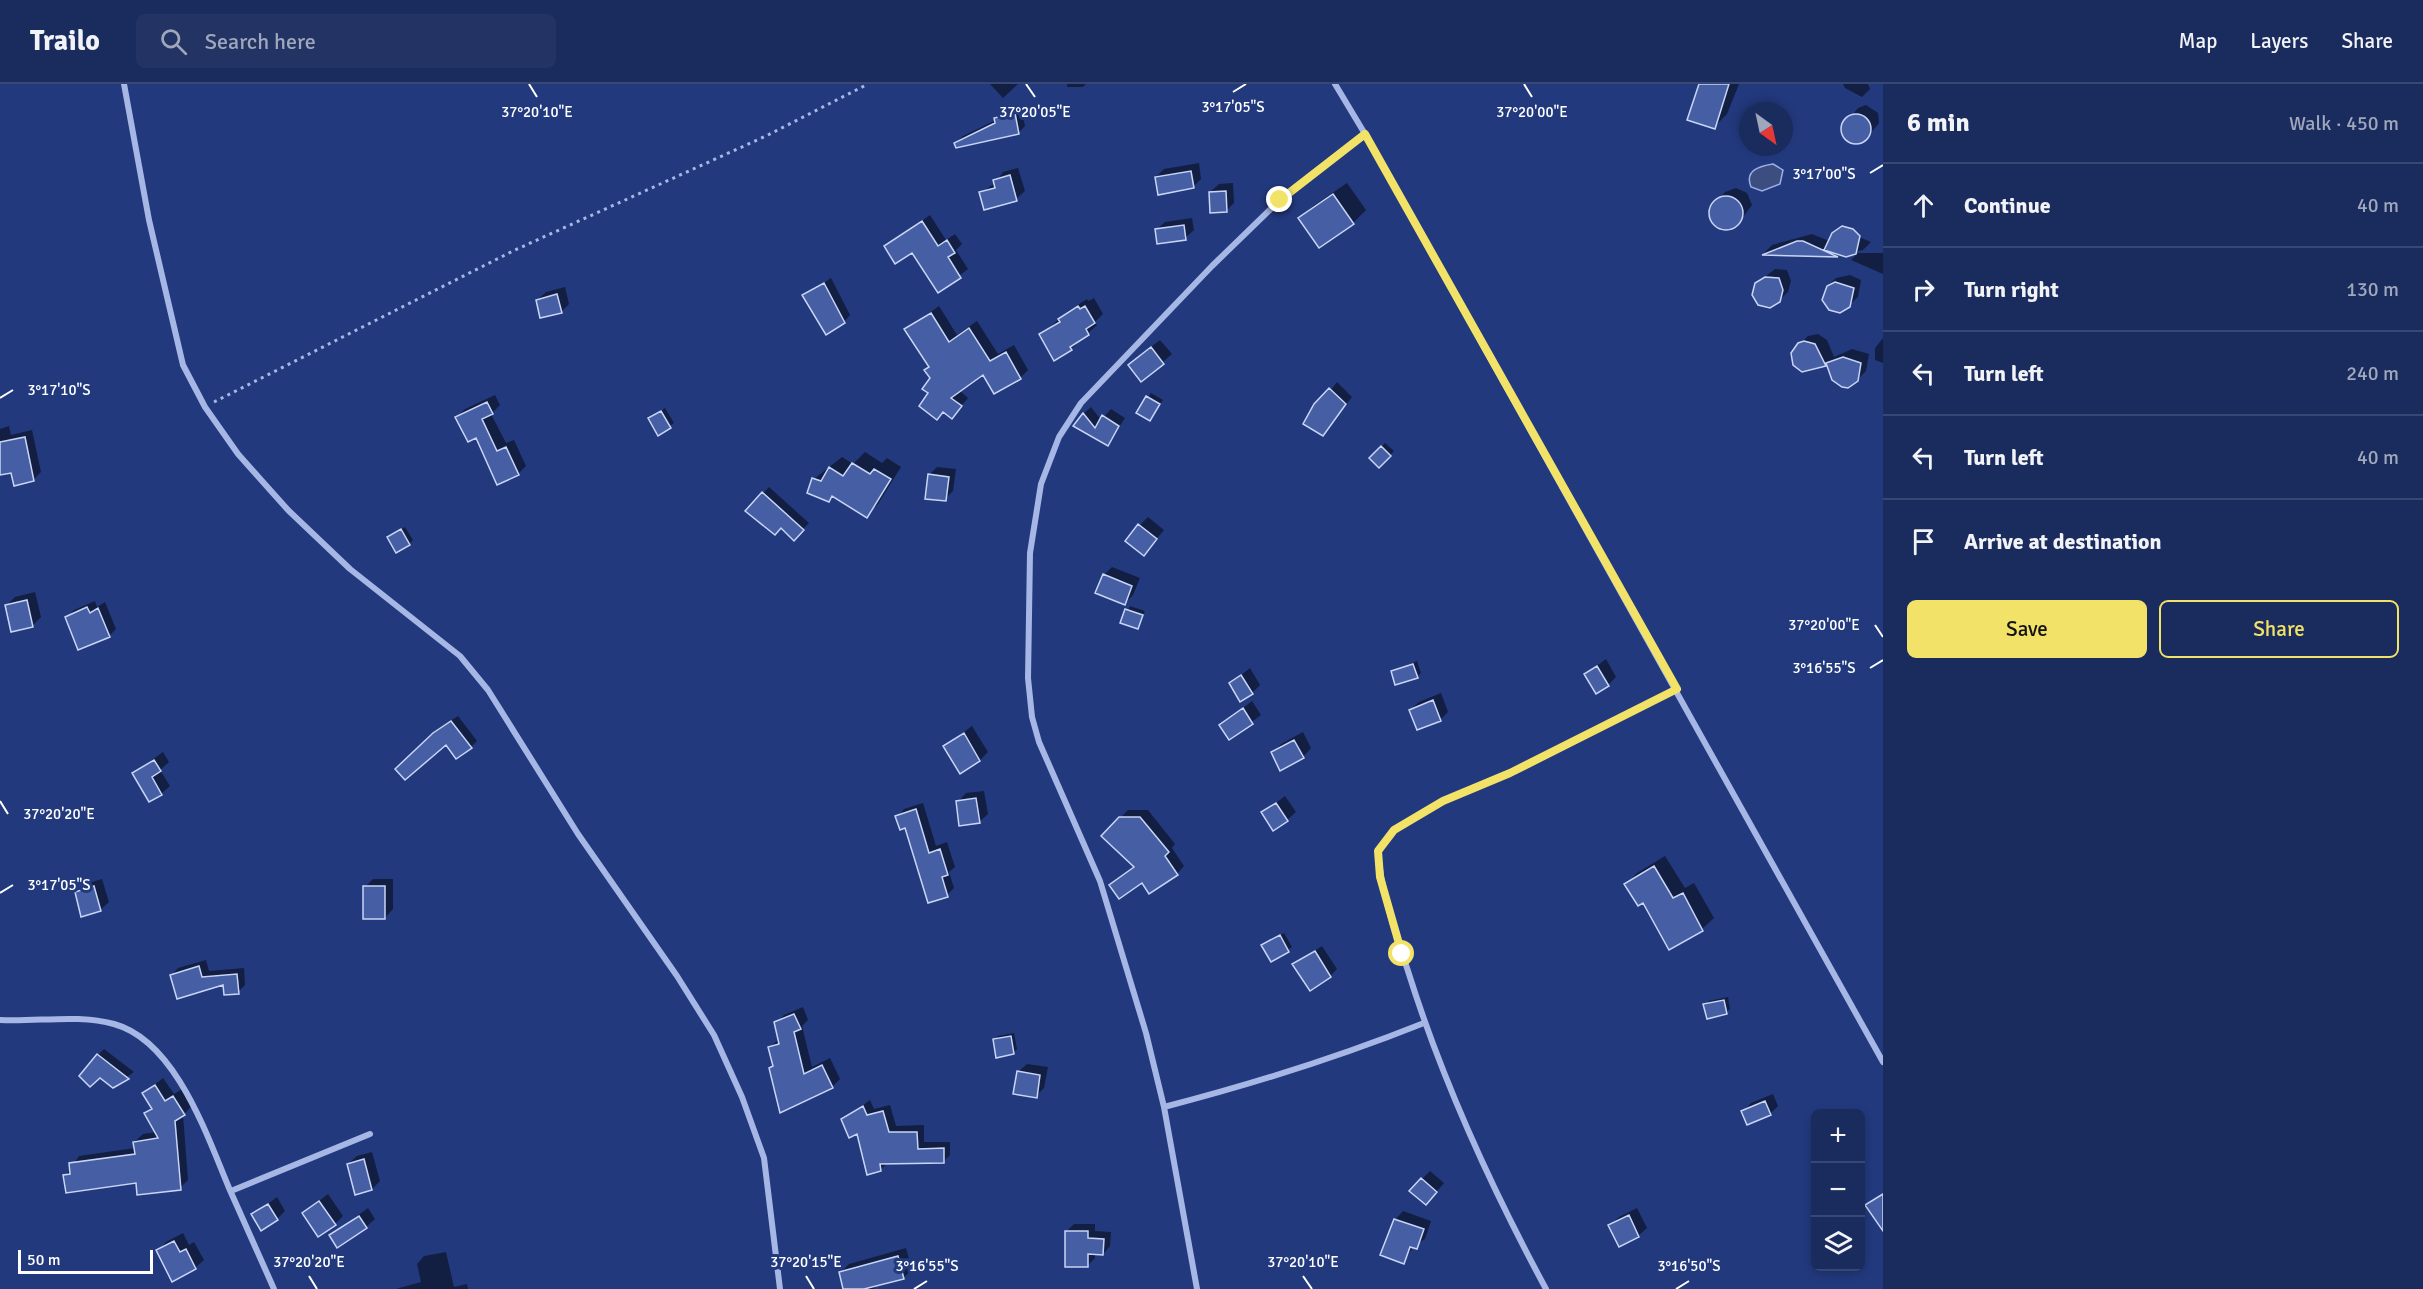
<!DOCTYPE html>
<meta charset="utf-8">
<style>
:root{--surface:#1a2b5e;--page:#233364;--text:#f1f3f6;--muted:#9fa7bc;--line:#384773;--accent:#f2e368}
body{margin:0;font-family:Signika,sans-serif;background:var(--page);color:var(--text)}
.controls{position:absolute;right:18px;bottom:18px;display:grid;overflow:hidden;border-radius:9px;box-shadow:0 3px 9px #0003}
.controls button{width:54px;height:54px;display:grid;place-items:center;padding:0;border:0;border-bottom:2px solid var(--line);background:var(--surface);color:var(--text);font:30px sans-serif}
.compass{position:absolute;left:1739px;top:18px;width:54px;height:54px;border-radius:50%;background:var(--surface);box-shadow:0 3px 9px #0003;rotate:147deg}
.scale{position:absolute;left:18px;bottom:15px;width:135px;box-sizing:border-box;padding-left:6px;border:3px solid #fff;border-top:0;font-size:16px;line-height:21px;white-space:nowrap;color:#fff;-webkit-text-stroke:4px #22397d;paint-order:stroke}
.stop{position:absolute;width:18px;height:18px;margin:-14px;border:4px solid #f2e368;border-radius:50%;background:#fff}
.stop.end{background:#f2e368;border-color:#fff;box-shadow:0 2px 6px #0008}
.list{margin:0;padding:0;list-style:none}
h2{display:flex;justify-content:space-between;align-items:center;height:78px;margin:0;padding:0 24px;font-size:26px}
h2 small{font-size:20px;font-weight:400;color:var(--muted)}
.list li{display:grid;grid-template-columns:39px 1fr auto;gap:18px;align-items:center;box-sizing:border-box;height:84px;padding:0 24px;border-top:2px solid var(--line)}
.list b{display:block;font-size:22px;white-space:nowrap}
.list em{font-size:20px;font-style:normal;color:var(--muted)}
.actions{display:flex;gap:12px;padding:18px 24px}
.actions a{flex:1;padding:14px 0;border:2px solid var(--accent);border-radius:9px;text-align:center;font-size:21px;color:var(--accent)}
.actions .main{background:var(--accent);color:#111}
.icon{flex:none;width:33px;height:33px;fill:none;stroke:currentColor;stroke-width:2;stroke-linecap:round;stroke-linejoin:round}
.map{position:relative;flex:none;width:1883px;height:1205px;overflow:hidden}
header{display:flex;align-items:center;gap:36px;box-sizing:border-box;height:84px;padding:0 30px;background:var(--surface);border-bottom:2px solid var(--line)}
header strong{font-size:28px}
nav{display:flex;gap:33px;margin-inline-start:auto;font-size:21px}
.search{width:420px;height:54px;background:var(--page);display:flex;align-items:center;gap:15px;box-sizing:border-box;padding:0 21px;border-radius:9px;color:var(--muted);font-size:22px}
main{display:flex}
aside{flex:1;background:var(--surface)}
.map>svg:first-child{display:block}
</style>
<header>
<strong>Trailo</strong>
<div class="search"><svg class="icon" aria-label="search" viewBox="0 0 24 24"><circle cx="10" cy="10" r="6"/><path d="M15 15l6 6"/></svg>Search here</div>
<nav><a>Map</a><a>Layers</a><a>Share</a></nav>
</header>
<main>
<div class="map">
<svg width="1883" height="1205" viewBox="0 0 1883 1205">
<rect width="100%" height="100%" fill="#22397d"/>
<!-- water -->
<path fill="#3c4d80" stroke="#9aafe7" stroke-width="1.5" d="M1773,80L1783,86L1780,100L1762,107L1751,103C1744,86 1760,82 1773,80Z"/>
<!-- shadow -->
<path fill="#0007" d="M990,0H1018L1003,14Z
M1067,0H1086L1083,3H1067Z
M1700,0H1739L1727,30L1714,43Z
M1843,0H1868L1870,5L1862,13L1845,4Z
M1866,21L1878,29L1879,39L1864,57L1853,59L1845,53L1843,42L1858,24Z
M1021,23L1025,42L1018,49L956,59L963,52L996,36L1002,27Z
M1199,79L1201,95L1193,103L1156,93L1164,85Z
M1018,84L1025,107L1016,115L981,109L995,99L1003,88Z
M1233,99L1234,119L1226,127L1210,108L1219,100Z
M1347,99L1366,126L1353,139L1300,134L1313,122Z
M1736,104L1747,109L1752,121L1737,141L1725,145L1715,140L1711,128L1716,117L1725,108Z
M930,131L946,156L955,150L962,160L956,166L968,185L939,207L913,167L886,162Z
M1192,134L1194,146L1185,154L1156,146L1165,138Z
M1840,145L1871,158L1863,166L1841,171L1763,170L1772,161L1812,150L1829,157Z
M1858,169H1883V190L1851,176Z
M1775,185L1787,186L1791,197L1788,208L1775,220L1756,200Z
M1850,191L1861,196L1858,213L1849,221L1828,202L1836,194Z
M831,194L850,231L844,238L804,212Z
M565,203L569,220L561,228L537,216L546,208Z
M1094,214L1103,230L1095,238L1097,241L1071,265L1041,251L1068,227L1087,215L1088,217Z
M939,222L957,251L977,237L998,270L1014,261L1028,286L1020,294L994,308L983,288L959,306L968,314L952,333L930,309L932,294L926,286L930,282L906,246Z
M1818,250L1827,256L1834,273L1852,265L1869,270L1866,287L1857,296H1833L1827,278L1825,281L1799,260L1808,252Z
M1883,254V279L1875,276V264Z
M1160,256L1172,270L1142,296L1138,273Z
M1337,298L1352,313L1323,350L1305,340Z
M1151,309L1163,316L1150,336L1138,328Z
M495,311L500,321L491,330L506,359L514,356L526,382L518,390L457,333L465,325Z
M1091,323L1101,336L1111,325L1125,334L1108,360L1080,333Z
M665,324L674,339L658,350L650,334Z
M9,342L11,351L32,346L41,388L33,396L12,387L0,390V345Z
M1385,359L1394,367L1379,382L1371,374Z
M865,368L882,379L887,374L901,383L878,420L866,432L834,411L829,416L814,395L842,373L853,380Z
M937,383L956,385L953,407L945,415L929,391Z
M769,403L809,439L794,454L782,443L747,427Z
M1148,433L1164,446L1144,470L1140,441Z
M405,443L413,456L409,460L389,453Z
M1112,483L1140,494L1133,511L1124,520L1104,491Z
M35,508L41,533L33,541L7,521L15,513Z
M95,517L97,523L105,518L116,545L109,552L67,533L74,526Z
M1130,522L1145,527L1137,544L1122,538Z
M1606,575L1616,593L1608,601L1586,590Z
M1417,577L1421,589L1417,593L1392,588Z
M1250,584L1260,601L1252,609L1231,599Z
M1441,609L1448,628L1440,636L1410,626L1419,618Z
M1252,617L1261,631L1230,654L1221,641Z
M458,632L477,657L471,663L456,673L446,659L397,685L441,643Z
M972,642L988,668L980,676L945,662Z
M1303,648L1311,664L1303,673L1273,669L1281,660Z
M163,668L169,678L160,686L170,702L161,710L134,689Z
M984,707L988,730L979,738L958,718L966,709Z
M1285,712L1296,728L1287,736L1263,729Z
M923,719L936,762L947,758L955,783L949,788L954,804L947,811L906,742L897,733L904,725Z
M1128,726H1148L1175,760L1172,764L1184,782L1177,790L1111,801L1135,781L1103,752Z
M1665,772L1685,804L1694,799L1714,834L1702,845L1670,864L1644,817L1626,800L1637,789Z
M102,795L109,818L100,826L76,808L85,800Z
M373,795H393V825L385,834L365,803Z
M1284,849L1292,863L1271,876L1267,858Z
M1322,862L1337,885L1330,892L1294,880Z
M206,876L209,887L244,884L245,901L238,908L225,899L171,892L178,884Z
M1728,913L1730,925L1726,929L1705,921L1709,917Z
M803,923L808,936L802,942L812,983L830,974L840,995L832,1003L770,984L774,980L770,963L779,955L776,939L784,931Z
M1014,949L1017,965L1013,969L995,956L998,952Z
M104,965L134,988L114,1002L98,971Z
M1027,980L1048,983L1044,1004L1036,1012L1018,988Z
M163,994L174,1010L182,1005L192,1022L183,1031L188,1096L180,1104L137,1097L65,1092L79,1072L135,1064L134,1058L143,1050L157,1048L146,1029L152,1023L143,1010Z
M1773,1010L1778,1022L1770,1030L1743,1028L1751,1019Z
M870,1016L874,1025L890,1021L896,1042L924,1041V1058H950V1071L943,1078L888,1079L880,1086L858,1048L843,1036Z
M372,1068L380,1097L372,1105L348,1080L357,1072Z
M1430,1087L1444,1099L1434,1111L1422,1095Z
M328,1110L343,1132L335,1140L304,1129Z
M277,1113L285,1127L277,1135L253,1131Z
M368,1124L375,1135L366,1143L331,1151Z
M1637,1124L1647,1144L1638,1152L1610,1141L1619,1133Z
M1403,1127L1431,1137L1425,1155L1414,1162L1403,1178L1395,1136Z
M1074,1140H1095V1147L1111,1148L1110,1162L1103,1170L1095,1169V1174L1087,1182L1066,1148Z
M183,1149L189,1161L194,1158L204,1176L195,1184L158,1167L166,1158Z
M906,1164L912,1186L903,1194L876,1201L874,1205H845L841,1188L849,1180Z
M446,1168L454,1203L467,1200L468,1205H396L421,1198L417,1180L424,1172Z"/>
<!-- building -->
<path fill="#465fa4" stroke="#c9d5f5" stroke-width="1.5" d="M1699,0H1729L1715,45L1687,36Z
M1015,29L1019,50L956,64L954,59L995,39L994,34Z
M1841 45a15 15 0 1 1 30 0a15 15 0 1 1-30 0Z
M1191,87L1194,104L1158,111L1155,93Z
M1010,91L1017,117L984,126L979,108L995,104L993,96Z
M1226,107L1227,128L1210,129L1209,108Z
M1333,110L1354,140L1319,164L1298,134Z
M1709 129a17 17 0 1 1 34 0a17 17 0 1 1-34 0Z
M922,137L938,162L947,156L955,169L948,173L961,194L938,209L912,169L895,180L884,162Z
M1184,141L1186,156L1157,160L1155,145Z
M1842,142L1853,145L1860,152L1856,170L1846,173L1824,166L1832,149Z
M1797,157H1803L1838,173L1762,171Z
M1765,193L1779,194L1783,206L1780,218L1770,224L1758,221L1752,211L1755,199Z
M1835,198L1854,204L1850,223L1840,229L1829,226L1822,216L1827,202Z
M824,199L845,239L826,251L802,211Z
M557,210L562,229L540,234L536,216Z
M1078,222L1080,225L1085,222L1095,239L1086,245L1089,251L1070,263L1072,266L1054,277L1039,250L1060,238L1058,235Z
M931,229L949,258L969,244L990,277L1006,268L1021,295L994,310L983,291L951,314L962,322L952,335L943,328L937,336L919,322L928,309L922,305L930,294L924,286L929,283L904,245Z
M1804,257L1815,260L1826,282L1802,288L1793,281L1791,269L1798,259Z
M1151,263L1164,280L1141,298L1128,281Z
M1843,273L1861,279L1858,297L1848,304L1842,303L1832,296L1826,279Z
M1329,304L1346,320L1323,352L1303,340L1314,320Z
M1146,312L1160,320L1150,337L1136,329Z
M487,318L493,330L482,335L497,367L506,363L519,391L497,401L476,354L468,358L455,333Z
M661,327L671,344L658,352L648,334Z
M1083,329L1095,344L1102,331L1119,342L1108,362L1073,342Z
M25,353L34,397L14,402L11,389L0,391V358Z
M1381,362L1391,372L1379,384L1369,374Z
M852,379L870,390L874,385L891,395L867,434L832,412L829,418L807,409L812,394L821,397L829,383L843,392Z
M928,390L949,393L946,417L925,415Z
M762,408L804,446L794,457L781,444L775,451L745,427Z
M1138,440L1157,455L1144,472L1125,457Z
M401,445L410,461L396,469L387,453Z
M1103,490L1132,502L1125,521L1095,509Z
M27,516L33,543L11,548L5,521Z
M87,523L90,529L98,524L110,553L78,566L65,533Z
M1125,525L1143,531L1138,545L1120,539Z
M1413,580L1418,594L1395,601L1391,587Z
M1597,582L1609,602L1596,610L1584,590Z
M1241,591L1253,610L1240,618L1229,599Z
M1433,616L1441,637L1417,646L1409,626Z
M1243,624L1253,640L1229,656L1219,641Z
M451,637L472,664L456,675L446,661L405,696L395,685L433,649Z
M964,649L980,677L960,690L943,662Z
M1294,656L1304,674L1280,687L1271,668Z
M154,676L161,687L152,693L162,711L149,718L132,689Z
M976,714L980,739L959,742L956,717Z
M1276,719L1288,737L1273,747L1261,728Z
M916,725L929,769L940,765L948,791L942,793L948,813L928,819L905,744L900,746L895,732Z
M1119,733H1140L1169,768L1165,772L1178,791L1149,810L1142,799L1119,815L1109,801L1134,783L1101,752Z
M1654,782L1673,814L1683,809L1703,847L1669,866L1643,819L1638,822L1624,800Z
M94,802L101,827L81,833L75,808Z
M363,802H385V835H363Z
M1280,851L1289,868L1271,878L1261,861Z
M1315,867L1331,893L1310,907L1292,880Z
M199,882L202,893L237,890L239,910L224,911L223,901L177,915L170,891Z
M1724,916L1727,930L1707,935L1703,920Z
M794,930L801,945L794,948L804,990L822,981L833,1004L780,1029L769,984L773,982L768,963L779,960L774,938Z
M1011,952L1014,970L996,974L993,955Z
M97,970L129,995L113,1004L100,994L90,1003L79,992Z
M1017,987L1040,991L1037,1014L1013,1010Z
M155,1001L165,1017L173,1012L185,1031L175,1037L181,1106L137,1111L136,1099L66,1109L63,1091L70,1090L69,1079L135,1070L133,1058L158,1054L144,1029L152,1025L142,1009Z
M1765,1017L1771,1031L1747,1041L1741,1027Z
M863,1022L867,1031L883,1027L889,1048H917L918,1065L944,1064V1079L880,1080L881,1087L867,1091L857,1050L849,1054L841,1035Z
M364,1075L372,1106L355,1111L347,1080Z
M1421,1094L1437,1108L1426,1121L1409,1107Z
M1883,1110V1147L1865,1121Z
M319,1117L336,1141L318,1153L302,1129Z
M268,1120L278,1136L261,1147L251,1130Z
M1629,1131L1639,1153L1619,1163L1608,1141Z
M359,1132L367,1144L337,1164L329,1151Z
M1394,1135L1424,1145L1417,1165L1410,1163L1404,1180L1380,1171Z
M1065,1147H1088V1154L1104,1155L1103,1171L1088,1170V1183H1065Z
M174,1157L180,1168L186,1165L196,1185L172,1198L156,1166Z
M898,1172L904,1195L864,1205H843L839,1188Z"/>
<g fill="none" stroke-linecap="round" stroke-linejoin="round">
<!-- path -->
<path stroke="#a6b7e6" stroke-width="3" stroke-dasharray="3 4.5" stroke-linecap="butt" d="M214,318L515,166L766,52L868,0"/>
<!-- street -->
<path stroke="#a6b7e6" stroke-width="6" d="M124,0L149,136L183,281L205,323L238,370L288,426L350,485L460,572L488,606L578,750L677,892L714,951L742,1013L764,1074L780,1205
M1335,0L1365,50L1883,978
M0,936C38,938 78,930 114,940C176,957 207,1052 229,1104C244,1138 259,1172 274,1205
M1164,1023C1253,1000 1339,973 1424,939
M231,1107L370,1050
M1197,1205L1164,1023L1146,949L1100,797L1039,658L1032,633L1028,594L1030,469L1041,400L1059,353L1081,319L1212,182L1280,116L1365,50
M1546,1205C1491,1103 1442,996 1408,887C1395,848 1381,808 1378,767L1394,746L1443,717L1510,689L1677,605"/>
</g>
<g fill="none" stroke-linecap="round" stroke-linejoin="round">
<!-- route -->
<path stroke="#f2e368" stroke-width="8" d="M1280,116L1365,50L1677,605L1510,689L1443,717L1394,746L1378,767L1380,793L1402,870"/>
</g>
<!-- ticks -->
<path fill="none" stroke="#fff" stroke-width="2" d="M529,0L537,13M1026,0L1035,13M1524,0L1532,13M1233,8L1246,0M1870,89L1883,81M0,314L13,306M1875,541L1883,553M1870,584L1883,576M0,717L8,730M0,809L13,801M309,1192L317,1205M806,1192L814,1205M1303,1192L1312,1205M914,1205L927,1197M1676,1205L1689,1197"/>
<g font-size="15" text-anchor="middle" fill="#fff" stroke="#22397d" stroke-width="6" stroke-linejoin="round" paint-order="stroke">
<text x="1233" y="28">3°17'05"S</text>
<text x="537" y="33">37°20'10"E</text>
<text x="1035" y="33">37°20'05"E</text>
<text x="1532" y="33">37°20'00"E</text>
<text x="1824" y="95">3°17'00"S</text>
<text x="59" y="311">3°17'10"S</text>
<text x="1824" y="546">37°20'00"E</text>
<text x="1824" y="589">3°16'55"S</text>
<text x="59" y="735">37°20'20"E</text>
<text x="59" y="806">3°17'05"S</text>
<text x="309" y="1183">37°20'20"E</text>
<text x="806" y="1183">37°20'15"E</text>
<text x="1303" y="1183">37°20'10"E</text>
<text x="927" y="1187">3°16'55"S</text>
<text x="1689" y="1187">3°16'50"S</text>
</g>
</svg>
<div class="controls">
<button>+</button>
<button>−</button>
<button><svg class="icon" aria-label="layers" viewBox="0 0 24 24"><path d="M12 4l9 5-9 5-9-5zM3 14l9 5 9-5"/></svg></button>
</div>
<svg class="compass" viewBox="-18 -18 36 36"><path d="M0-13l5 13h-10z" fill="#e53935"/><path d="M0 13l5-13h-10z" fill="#9fa7bc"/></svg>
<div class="scale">50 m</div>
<div class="stop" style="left:1402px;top:870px"></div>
<div class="stop end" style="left:1280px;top:116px"></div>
</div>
<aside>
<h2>6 min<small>Walk · 450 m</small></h2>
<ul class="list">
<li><svg class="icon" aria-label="ahead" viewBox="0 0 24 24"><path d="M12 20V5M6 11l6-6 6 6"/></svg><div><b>Continue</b></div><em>40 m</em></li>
<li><svg class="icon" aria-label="right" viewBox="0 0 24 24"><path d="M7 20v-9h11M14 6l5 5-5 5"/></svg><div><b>Turn right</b></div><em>130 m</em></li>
<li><svg class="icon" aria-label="left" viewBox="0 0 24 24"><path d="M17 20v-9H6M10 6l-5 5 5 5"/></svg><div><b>Turn left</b></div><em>240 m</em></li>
<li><svg class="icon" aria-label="left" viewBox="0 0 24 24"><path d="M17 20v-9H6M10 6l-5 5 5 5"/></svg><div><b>Turn left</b></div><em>40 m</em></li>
<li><svg class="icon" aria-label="arrive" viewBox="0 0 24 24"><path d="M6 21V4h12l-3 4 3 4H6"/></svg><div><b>Arrive at destination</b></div></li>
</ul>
<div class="actions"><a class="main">Save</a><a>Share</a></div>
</aside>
</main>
